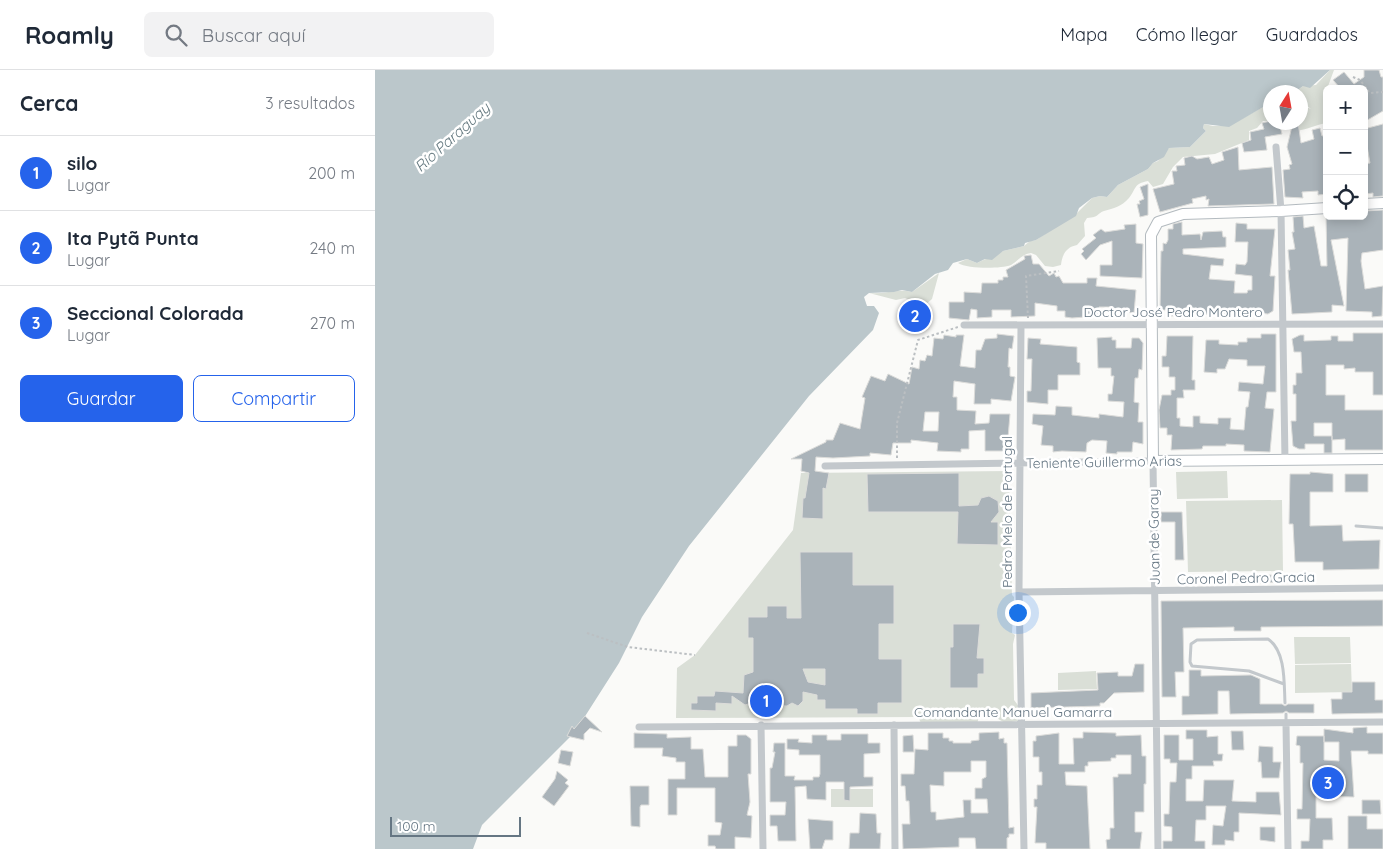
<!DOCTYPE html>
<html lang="es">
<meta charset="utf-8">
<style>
:root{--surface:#fff;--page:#f2f2f3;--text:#1f2937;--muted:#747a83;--line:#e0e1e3;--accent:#2563eb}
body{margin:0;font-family:Quicksand,sans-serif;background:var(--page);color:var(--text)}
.controls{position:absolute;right:15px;top:15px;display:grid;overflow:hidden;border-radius:8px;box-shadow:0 2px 12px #0003}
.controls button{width:45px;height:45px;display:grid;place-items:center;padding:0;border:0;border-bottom:1px solid var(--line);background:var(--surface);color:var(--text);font:25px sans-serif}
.compass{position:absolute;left:888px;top:15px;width:45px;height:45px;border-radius:50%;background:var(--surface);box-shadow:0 2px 12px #0003;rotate:11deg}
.scale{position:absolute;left:15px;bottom:12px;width:131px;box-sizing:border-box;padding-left:5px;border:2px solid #657683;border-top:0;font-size:14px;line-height:18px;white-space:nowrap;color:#657683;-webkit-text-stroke:4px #fff;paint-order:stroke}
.you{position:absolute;left:642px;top:542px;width:18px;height:18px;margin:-12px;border:4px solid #fff;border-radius:50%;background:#1a73e8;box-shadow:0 0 0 8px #1a73e833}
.badge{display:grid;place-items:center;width:32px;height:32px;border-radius:50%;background:var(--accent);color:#fff;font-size:16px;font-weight:700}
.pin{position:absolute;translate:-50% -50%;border:2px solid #fff;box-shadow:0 1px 5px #0006}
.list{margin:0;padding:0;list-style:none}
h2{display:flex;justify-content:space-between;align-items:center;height:65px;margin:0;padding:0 20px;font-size:21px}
h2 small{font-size:16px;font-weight:400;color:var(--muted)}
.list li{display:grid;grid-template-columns:32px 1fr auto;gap:15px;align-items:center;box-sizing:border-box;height:75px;padding:0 20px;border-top:1px solid var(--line)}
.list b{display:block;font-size:19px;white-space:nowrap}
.list p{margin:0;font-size:16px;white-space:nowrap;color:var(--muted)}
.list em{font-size:16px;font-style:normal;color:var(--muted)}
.actions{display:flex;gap:10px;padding:15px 20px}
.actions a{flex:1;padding:11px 0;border:1px solid var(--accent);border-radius:8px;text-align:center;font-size:18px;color:var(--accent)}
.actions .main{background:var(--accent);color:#fff}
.icon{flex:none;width:28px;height:28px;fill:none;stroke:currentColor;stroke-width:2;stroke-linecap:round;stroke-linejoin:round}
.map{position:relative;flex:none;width:1008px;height:779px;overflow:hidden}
header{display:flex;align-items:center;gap:30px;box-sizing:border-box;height:70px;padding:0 25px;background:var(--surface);border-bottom:1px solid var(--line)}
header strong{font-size:24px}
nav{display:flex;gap:28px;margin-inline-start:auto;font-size:18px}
.search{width:350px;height:45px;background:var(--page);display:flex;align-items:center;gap:12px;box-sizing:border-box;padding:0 18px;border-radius:8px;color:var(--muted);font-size:19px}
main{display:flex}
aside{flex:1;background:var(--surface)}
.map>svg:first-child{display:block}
</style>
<header>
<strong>Roamly</strong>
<div class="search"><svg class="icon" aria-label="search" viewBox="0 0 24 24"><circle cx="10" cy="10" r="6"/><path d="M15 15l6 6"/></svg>Buscar aquí</div>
<nav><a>Mapa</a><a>Cómo llegar</a><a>Guardados</a></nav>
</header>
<main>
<aside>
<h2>Cerca<small>3 resultados</small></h2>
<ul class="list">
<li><span class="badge">1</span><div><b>silo</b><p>Lugar</p></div><em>200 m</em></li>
<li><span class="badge">2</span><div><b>Ita Pytã Punta</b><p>Lugar</p></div><em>240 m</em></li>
<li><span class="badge">3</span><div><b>Seccional Colorada</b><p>Lugar</p></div><em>270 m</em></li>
</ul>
<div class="actions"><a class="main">Guardar</a><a>Compartir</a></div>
</aside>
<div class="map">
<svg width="1008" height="779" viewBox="0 0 1008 779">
<rect width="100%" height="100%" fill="#fafaf8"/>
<!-- green -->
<path fill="#dadfd7" d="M955,0H959L952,19V53C935,55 920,69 906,53L926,52V35L936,39L926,31V22H920L928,16L941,15Z
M895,33V51H888L882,58L874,61V70L840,84L808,87L798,97L788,114L778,117L773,111C758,114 762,118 754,128C746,137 739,138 729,141C721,144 725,147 712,148L709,153L710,166L702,175C691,177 687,185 686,195L678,197L670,196L661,185L656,183C647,184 643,191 636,195C625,199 593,199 583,193L592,189L602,193L628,181L649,176L655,171L661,170L702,143L717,128L725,126L732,127L743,115L773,99L778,93L783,91L794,78L815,77L831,61L828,58L829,54L838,56H854Z
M564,203L557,229L549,236L530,228L521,230L494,223C509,225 522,218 537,222Z
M634,401L636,479L639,483L636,493L637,525L639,527L637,563L640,565L638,574L639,630L645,638L643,651L630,653L620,647H604L602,654L546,653L543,647L301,648L302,598L320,585L418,460L426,403Z
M852,401L853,428L802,429L801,402Z
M907,430L908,501L813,502L811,431Z
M919,567H975L976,593L920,594Z
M976,594L977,622L920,623V595Z
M721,601L722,619L683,620V603Z
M456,719H498V737H456Z"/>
<!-- water -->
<path fill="#bbc7cb" d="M0,0H955L935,18L928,16L920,22H896L895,33L854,57L829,54L828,58L831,61L815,77L794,78L789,87L778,93L773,99L743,115L732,127L725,126L717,128L704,138L701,146L661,170L650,173L649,176L628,181L617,190L610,189L602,193L592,189L578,193L573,200L560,204L537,222L527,220L519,222L494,223L489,227L492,236H499L504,243L498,260L434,326L314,476L267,547L244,593L200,662L107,755L98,779H0Z"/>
<!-- building -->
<path fill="#aab3b9" stroke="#dcdcda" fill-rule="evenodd" d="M989,0H1004L1006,7H1008V41L989,52V19H966L958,10L969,2L979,14L989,7Z
M896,51L904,52L907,64L890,67L892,80L869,82L867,73L876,70L875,62L889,59L887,53Z
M918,52H923L926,73L939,69L937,60L945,58L947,66L952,65V124L943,125V121L927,122L928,128L910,127L908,100L915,99L914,95L917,94L912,77Z
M1008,54V126L998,127V123L990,124L989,119V94L995,93L989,59Z
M863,77L864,100L897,97L899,134L833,136L834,129L831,130V126L817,129L818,133L785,142L778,119L799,114L797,101H802L801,96L810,95L809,88L817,86L822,89L834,87L837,94L849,90L847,82Z
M773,114V145L765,147L762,134H765L764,131L769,129L765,117Z
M1008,140V180L987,183L986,191L990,219L1008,216L1007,246L997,247V242L971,241L973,168L956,170L969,236L957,235V242L917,244L913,200H915L913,180L920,179L917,162H919L918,147L928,146L929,158L939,156L946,196H952L951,146H991L990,141Z
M807,152V165L825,164L826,170L828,162L847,161L848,167H851V177L808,179V184L849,189L848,196L836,195L834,209L860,211L859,223H872L873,220H877V206L860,204L861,194L870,195L872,192L873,172H860L861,153L872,154V159H900L895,206H900L898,241L893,244L870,241V245L825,244V246H794L795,240H785L786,181H788V173L791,174L793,170V159H798V154Z
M761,154V173L768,174L767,208L725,206V195H737V171L725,175L711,190L706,184L709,181L707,179L721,168L718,165L726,159L730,162L750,159L749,155Z
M656,185L658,194H664L674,206L679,203L681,207L684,206L688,213H712V208H722L721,216L761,220L759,243L737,241L738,237H724V246L697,248L690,247V241H682V236L660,233V246L636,247V240H617V247L602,248V240L596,239L594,250L574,248V232H589V222L606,223L607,213H623V210H628V207H633L631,200L650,189L649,186Z
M978,263H1008V325H998V302H980V298L969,299V295H951V325H970V340H1008V380H970V369L957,370V353H939V366H957V383H949V374H930V379H924L918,376L916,351H921V324H918V315H921V303H927L926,282H919L917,269L925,265H929V271L956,270V266H963V271H978Z
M622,264L639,266L637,279L634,278L633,297H635V306L640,307L636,331L616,329V334H599L600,314L579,311L578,327H582V340L601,341L600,354L614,353L615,344H635L633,368H629V381H610V360L594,361V379H586V382L562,381L563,373L536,370V373H518L516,385L495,383V386L458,388L441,387L440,401L454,403L451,419L448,418V449L427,448L428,428H430L434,403L426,401L427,389H416L451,372V370H458L465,353L485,359L490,328L487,327L496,306L510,311L513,304L534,314L537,297L544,299L545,290L550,291L552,285L557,286L559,268L568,269L569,265L581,267V265H589L585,296L600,298L601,280H606L610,269L622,268ZM550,342H564L563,361H548Z
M886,264H901V322H892L890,338L899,339L895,382L869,381V375L851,374V376H828L827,379L796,380L797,365H792V358H785L784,340L787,325H796V320H800V307H794V297H787V286H791L792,266H818L817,310H820V320H808L809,328H802V348H805V356L818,357V346H825V353L843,354V348H856L855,359L869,360L871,337H873L875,322L863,321L864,312L888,314L890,296H872V290L854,289L850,299H842V303L829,302L831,270H844V274L863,275V272H872V268H886Z
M737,267V270H741V278H756L757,268H764L768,273L767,300L764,299L763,308H760L759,332L764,333L763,352H768V374L758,372L757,382H742V384L731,383L732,371L717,370L712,373L711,382L687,381L678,382V376L666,375L668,356L657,354L658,344L680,345L681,336L697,337V345L724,348V344L748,347L749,332L733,331V324H737L739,306H736V298H723L722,268Z
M653,268L666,269L665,274L702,277V292L705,293V305H683V320H673V334L652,332V321H656L657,289H652Z
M935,402L958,404V422H935V456L967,455L968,471L1005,470L1004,499L948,500V492H920L918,454H914L915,404H935Z
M584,403V436L603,435L606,428L614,426L623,431L624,442L616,452H623V475L582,474L583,442H493L492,404Z
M970,404H993V422H970Z
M786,442H807L809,490H800V452H786Z
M425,482H478V515H519V554H504V589H527V633H503V644H482V639H450V630H442V625L428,622V631L423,636L417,633L412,636L381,635L376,633L370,635L357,626V634L341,633V641L316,640V633H322V626H339L340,621L368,623L369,605L378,602V568H373V547H392V536H412V548H426ZM428,599H450V615L433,612Z
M880,505H911V512L880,513Z
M1008,530V556L886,557V561H859V557L808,558L809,602H800L801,627H787L786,531Z
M578,554H605L602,588H609V604H603V618H575V577H578Z
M760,594H769V622L739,623L729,633H725V636L656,638V623L723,620L722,603L743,602V606H757Z
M814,600H826V606L876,605L885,609V634H907L910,636L913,634H939V643H914L911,641L908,643L855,644L854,621H843V644L807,645V626H814Z
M977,612H1000V630H1008V643L957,644L956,629H967V622H977Z
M210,646L227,662L215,658L209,664V670L192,666L197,656L199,659Z
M992,657V663H1008V684H993V681H976L979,727L941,726V748H957L958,770H948V779H926V771H934L935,749H922V739H927L928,693H925V676L921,675L922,666H949V690L964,691V672H949V659L978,663V658Z
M811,660H832V667L843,666V684H848L847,691H838L839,696H817V709H811V731H828L829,710H859L857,731L881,732V722H904L906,745L864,743V762H859V771L850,770V775H837L838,755L848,756L851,736H831V750H821L820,771H830V779H788V771H797V757L789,756V744H794L795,712H801L802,693H795V689H789V665H804V690H818V669H811Z
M856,661H868L869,680H857Z
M624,662V669L629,668V673H632L634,758L639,757V764H634V767L632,768V779H601L600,768H584V777L528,779L527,754H535L534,731H531L530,716H526V704H539L540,679L553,680V663H568V668H574V671H578V673H596V671L604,670V663ZM596,691H611V707L607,709V718H600V729H612L613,743H596V730H588L589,747L561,750V742H556L555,715L569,716V702H596Z
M708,662L741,663V666L766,665L767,686H771V714H769V742H760V762H767L765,779H732L731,770L735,769V758H739L738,707H743V704H756V685H741V688H736V691L713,692V696H710V702H690L691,715L712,716L715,779H671V773H660L662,737H659V729H662V715H667V702H664V687H658V671H661V666L684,663V694H699L698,668H708Z
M259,663L292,664V668L316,667V679H328L330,707H353V676H362V665H371L376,669V704H373L375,732L372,745L377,746L376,768L360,767V779H341L340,776H333V765H345L347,753L340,752V718H302V745H293V709H310V692H301V688L287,686L288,678H259Z
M466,664H493V673H505V683L489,684V707H498V716L475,717V731L469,730V712H451V730L432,729L431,716L420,717L421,771H403L402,756H395V745H410L411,732H395V698H397L400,682H398L399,673H410V706H420L419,710H438V707H444L445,704V685H424V680L412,679V669H424L423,672L437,673V665H452V670H466Z
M538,665L539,682H528V666Z
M884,676L898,677V692H906L904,708H887L886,692H883Z
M186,680L198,682L195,696L183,693Z
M182,701L193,710L190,713L194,716L179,736L167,727L180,709Z
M255,716H274V735H266L265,737V757L256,756Z
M987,730H1005L1006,744H987Z
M485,743L501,744L502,763H506L505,779H474L475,763H484Z
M973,746H992V759H1008V779H973Z
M433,749L458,751V770H450L447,779H435Z
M885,757H900V772L885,770Z"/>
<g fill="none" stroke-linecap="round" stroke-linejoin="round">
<defs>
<path id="secondary" d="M989,134L1008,133
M952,138L906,141L808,144L783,152L776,165L778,391L1008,389"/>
</defs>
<!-- secondary casing -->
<use href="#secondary" stroke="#b3babf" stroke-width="12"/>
<!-- path -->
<path stroke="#bbbfc2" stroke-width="2" stroke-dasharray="2.5 2.5" stroke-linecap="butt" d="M978,7L985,10L995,23L1008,22
M653,248L651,206L684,201
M522,388V353L543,270L583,257
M212,563L253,577L320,585"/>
<!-- lane -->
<path stroke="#c3c8cc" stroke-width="3" d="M981,456L1008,458
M909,614L874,601L817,596L815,592L816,574L822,570L893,569C911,581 909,614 910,633
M911,644V653"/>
<!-- street -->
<path stroke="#c3c8cc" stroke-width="7" d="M901,77L906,141L910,390
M589,255L1008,254
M646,255L644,522L649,779
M450,396L778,391L783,779
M644,522L1008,518
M911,654L913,779
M386,655L388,779
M519,655L520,779
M264,657L1008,652"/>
<!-- secondary -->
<use href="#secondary" stroke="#fff" stroke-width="10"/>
</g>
<g text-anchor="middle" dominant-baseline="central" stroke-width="5" stroke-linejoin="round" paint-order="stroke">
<!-- street labels -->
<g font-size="14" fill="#657683" stroke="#fff">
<text x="798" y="242">Doctor José Pedro Montero</text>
<text transform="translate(729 392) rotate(-1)">Teniente Guillermo Arias</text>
<text transform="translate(632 442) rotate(-90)">Pedro Melo de Portugal</text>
<text transform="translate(779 467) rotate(-91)">Juan de Garay</text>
<text transform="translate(871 508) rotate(-1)">Coronel Pedro Gracia</text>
<text x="638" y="642">Comandante Manuel Gamarra</text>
</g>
<!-- water labels -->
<g font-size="15" font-style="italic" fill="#60757c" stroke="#fff">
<text transform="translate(77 67) rotate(-42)">Río Paraguay</text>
</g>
</g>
</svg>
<div class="controls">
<button>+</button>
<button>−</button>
<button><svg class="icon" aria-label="locate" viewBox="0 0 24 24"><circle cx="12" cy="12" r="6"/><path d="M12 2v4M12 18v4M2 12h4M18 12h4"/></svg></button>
</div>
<svg class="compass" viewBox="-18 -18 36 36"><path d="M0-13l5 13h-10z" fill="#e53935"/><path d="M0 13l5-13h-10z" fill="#747a83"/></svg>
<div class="scale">100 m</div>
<div class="you"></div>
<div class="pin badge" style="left:391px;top:631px">1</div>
<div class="pin badge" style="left:540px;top:246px">2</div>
<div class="pin badge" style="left:953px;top:713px">3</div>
</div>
</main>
